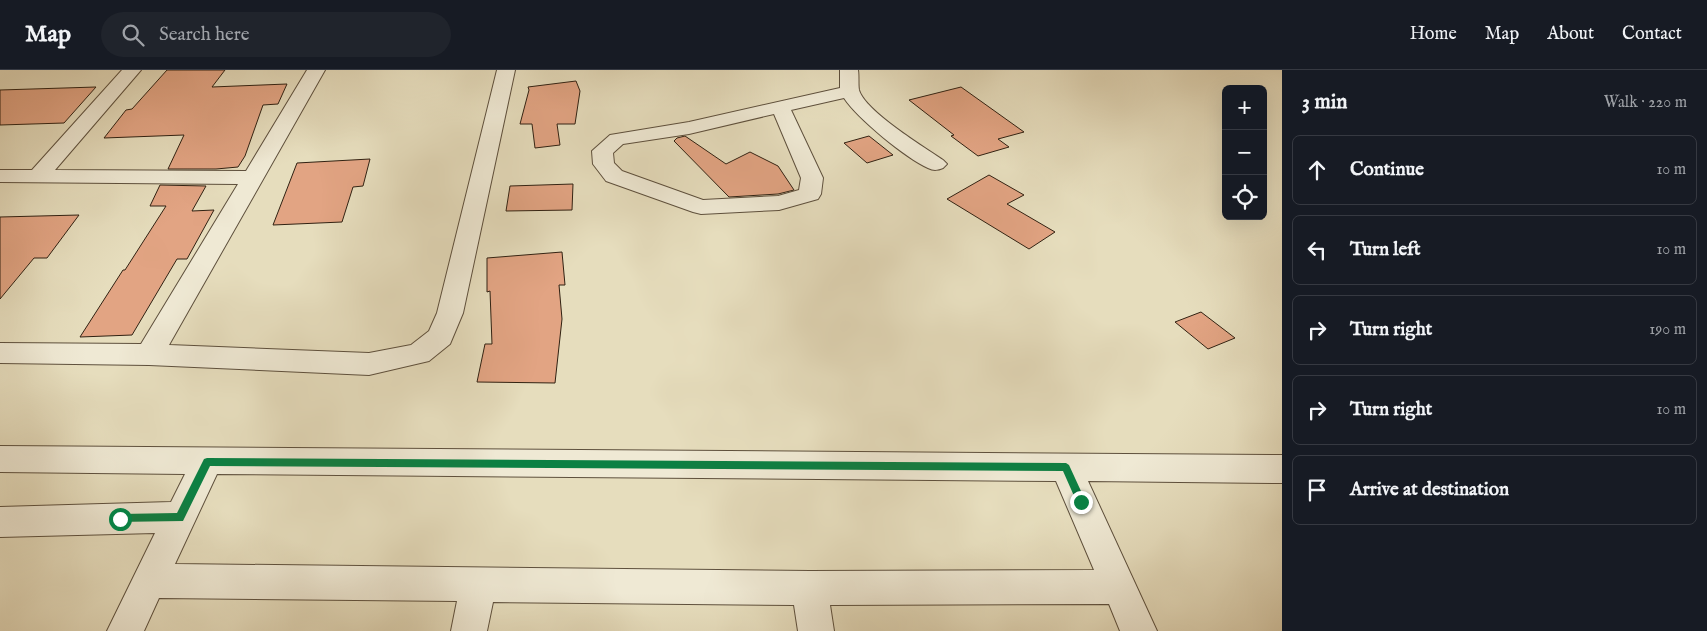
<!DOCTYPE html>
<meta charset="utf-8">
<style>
:root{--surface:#171b24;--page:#20242c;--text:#f1f3f6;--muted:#9ea1a6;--line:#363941}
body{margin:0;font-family:"IM FELL English",serif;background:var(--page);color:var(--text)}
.controls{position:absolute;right:15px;top:15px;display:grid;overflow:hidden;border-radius:8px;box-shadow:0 5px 20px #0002}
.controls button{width:45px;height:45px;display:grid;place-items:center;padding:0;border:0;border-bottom:1px solid var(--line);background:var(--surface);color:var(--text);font:25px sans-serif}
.stop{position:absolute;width:15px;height:15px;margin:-11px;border:4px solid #0b8043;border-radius:50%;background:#fff}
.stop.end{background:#0b8043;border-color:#fff;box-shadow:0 1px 5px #0008}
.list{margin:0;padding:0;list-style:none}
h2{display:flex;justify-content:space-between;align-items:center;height:65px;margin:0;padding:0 20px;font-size:21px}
h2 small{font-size:16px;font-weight:400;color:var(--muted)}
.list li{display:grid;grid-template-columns:32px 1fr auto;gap:15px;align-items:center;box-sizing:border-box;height:70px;margin:0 10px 10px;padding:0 10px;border:1px solid var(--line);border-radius:8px}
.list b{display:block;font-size:19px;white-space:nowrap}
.list em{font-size:16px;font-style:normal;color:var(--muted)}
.icon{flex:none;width:28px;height:28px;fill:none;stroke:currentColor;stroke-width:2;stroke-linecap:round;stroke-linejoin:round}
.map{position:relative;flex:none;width:1282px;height:561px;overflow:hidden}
header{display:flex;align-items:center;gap:30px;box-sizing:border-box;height:70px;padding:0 25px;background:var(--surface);border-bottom:1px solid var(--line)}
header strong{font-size:24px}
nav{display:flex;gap:28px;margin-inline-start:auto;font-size:18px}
.search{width:350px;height:45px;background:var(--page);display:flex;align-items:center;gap:12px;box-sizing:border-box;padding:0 18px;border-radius:28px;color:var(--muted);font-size:19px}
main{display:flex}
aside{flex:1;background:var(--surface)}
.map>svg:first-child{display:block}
</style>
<header>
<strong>Map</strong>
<div class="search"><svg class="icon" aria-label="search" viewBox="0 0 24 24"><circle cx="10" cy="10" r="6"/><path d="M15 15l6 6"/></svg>Search here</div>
<nav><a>Home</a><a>Map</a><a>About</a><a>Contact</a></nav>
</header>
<main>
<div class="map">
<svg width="1282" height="561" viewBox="0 0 1282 561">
<rect width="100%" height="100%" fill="#e6ddbd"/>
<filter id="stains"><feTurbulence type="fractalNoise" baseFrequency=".004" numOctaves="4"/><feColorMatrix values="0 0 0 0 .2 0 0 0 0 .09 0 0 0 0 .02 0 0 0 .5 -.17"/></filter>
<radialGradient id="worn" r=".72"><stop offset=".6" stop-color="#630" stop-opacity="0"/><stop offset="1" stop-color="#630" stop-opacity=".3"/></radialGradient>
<!-- building -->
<path fill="#e2a483" stroke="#302112" d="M167,0H225L212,17L287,14L278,34L263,35L245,86L238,97L216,99H168L184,65L104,68L126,40L132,39Z
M576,11L580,21L575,54H557L560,75L535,78L532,54H520L529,20L528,17Z
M96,17L64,53L0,55V20Z
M961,17L1024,62L998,69L1009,77L978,86L951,66L954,65L909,30Z
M685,66L726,94L750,82L778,96L794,120L778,124L729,127L674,71L677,68Z
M869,66L893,85L867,93L844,73Z
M370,89L363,116L353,117L342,152L273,155L297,93Z
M989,105L1024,125L1007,134L1055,162L1029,179L947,129Z
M573,114L572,140L506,141L510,116Z
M160,115L206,116L192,141L214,140L187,189H177L132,265L80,267L123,200H125L166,136H150Z
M79,145L47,188H34L0,229V147Z
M562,182L565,215H559L562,249L555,313L477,312L485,274H492L490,221L487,222V188Z
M1201,242L1235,268L1208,279L1175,252Z"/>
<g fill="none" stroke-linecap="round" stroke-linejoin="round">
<defs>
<path id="minor" d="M122,0H141L55,100L246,101L307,0H325L169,275L369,283L411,275L429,261L437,243L497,0H515L463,243L450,274L429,291L369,305L149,295L0,293V273L141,274L238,114L0,112V100H32Z
M840,0H858C859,6 858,14 859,20C865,41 924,77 943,90L947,94L943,98C938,100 934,101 928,98C906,88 858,49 844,28L791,40L823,108L821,124L818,129L779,140L701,144L693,142L606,111L593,94L592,81L610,65L689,52L840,18ZM774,44L801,108L799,120L778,126L703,130L622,101L614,93L613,83L623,74L689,64Z
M0,376L1282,385V413L1088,411L1157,561H1120L1109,534L830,535L834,561H798L794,535L493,532L487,561H451L457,531L159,528L144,561H107L155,463L0,467V437L171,432L185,404L0,402ZM217,404L1056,411L1094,500L810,501L175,494Z"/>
</defs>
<!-- minor casing -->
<use href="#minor" stroke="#5e503d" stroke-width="2"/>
<!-- minor -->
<use href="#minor" fill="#efe9d4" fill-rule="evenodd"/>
</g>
<!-- route -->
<path fill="#0b8043" d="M207,388L1066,393L1069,395L1086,432L1081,436L1078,435L1063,401L210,396L183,451L116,452V446L120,444L177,443L204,389Z"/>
<rect width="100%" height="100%" filter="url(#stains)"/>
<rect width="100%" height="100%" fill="url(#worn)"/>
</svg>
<div class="controls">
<button>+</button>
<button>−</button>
<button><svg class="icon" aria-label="locate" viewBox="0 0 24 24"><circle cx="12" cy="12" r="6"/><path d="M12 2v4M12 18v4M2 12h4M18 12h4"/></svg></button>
</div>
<div class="stop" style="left:120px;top:449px"></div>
<div class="stop end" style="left:1081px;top:432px"></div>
</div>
<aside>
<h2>3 min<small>Walk · 220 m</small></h2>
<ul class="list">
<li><svg class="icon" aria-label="ahead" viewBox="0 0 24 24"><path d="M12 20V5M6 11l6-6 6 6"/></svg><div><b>Continue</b></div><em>10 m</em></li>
<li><svg class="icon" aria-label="left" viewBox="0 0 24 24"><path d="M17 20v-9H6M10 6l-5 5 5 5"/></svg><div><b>Turn left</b></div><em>10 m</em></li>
<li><svg class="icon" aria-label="right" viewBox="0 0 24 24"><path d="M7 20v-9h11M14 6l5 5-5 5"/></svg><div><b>Turn right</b></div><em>190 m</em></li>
<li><svg class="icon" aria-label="right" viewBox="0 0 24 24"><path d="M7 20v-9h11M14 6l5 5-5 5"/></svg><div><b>Turn right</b></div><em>10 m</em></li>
<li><svg class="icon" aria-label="arrive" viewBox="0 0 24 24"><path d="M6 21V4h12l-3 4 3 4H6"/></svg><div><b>Arrive at destination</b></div></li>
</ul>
</aside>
</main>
